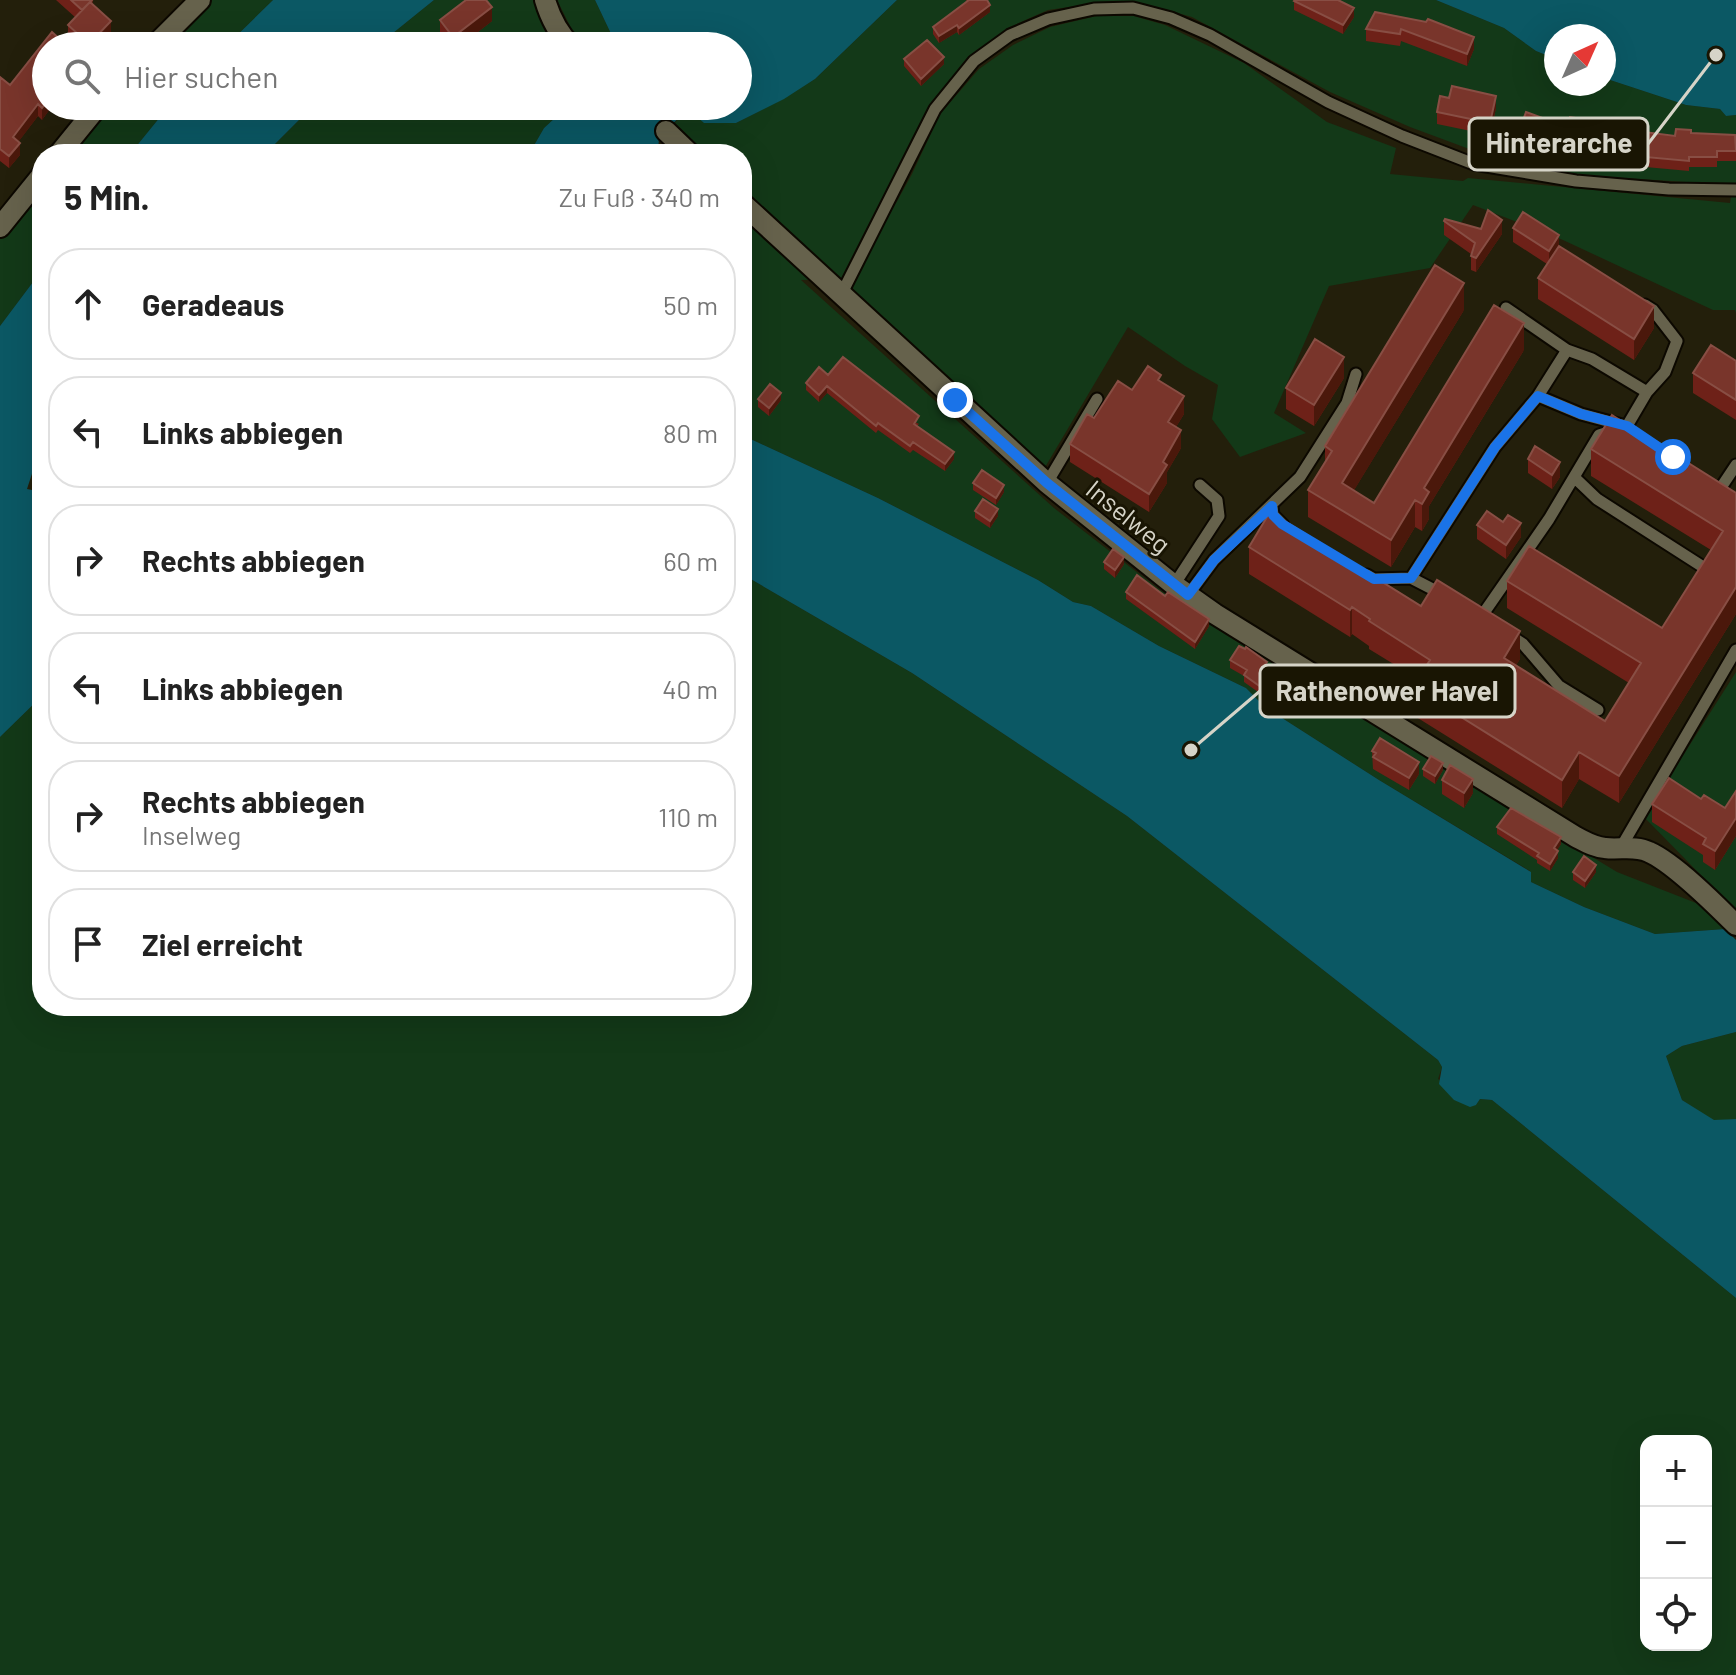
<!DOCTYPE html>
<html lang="de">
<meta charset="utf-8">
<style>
:root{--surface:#fff;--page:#f2f2f2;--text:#222;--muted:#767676;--line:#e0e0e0}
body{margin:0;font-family:Barlow,sans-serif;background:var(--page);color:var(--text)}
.controls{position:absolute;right:24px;bottom:24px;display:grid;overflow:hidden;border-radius:16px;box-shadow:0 8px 32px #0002}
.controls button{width:72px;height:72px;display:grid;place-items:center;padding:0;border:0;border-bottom:2px solid var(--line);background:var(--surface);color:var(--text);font:40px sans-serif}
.compass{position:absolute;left:1544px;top:24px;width:72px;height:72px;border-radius:50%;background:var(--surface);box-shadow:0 8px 32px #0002;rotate:45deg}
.stop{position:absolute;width:24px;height:24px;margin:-18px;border:6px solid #1a73e8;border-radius:50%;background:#fff}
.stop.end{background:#1a73e8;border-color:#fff;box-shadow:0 2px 8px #0008}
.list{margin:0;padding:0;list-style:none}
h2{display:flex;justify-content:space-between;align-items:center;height:104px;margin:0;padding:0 32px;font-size:34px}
h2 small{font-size:26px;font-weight:400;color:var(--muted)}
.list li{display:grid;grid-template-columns:52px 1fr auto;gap:24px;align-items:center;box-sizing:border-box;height:112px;margin:0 16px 16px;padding:0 16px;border:2px solid var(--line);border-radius:32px}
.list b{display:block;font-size:30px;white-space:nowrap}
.list p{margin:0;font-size:26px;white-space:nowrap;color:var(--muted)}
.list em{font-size:26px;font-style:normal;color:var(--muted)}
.icon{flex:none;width:44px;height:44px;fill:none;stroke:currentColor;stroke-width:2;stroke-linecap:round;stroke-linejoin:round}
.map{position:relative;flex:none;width:1736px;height:1675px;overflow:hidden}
.search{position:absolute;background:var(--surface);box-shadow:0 8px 32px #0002;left:32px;top:32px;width:720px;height:88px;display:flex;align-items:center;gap:20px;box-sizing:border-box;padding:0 28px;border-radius:44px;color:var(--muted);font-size:30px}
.panel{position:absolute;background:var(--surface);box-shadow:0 8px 32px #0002;left:32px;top:144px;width:720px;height:872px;border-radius:32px}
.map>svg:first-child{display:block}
</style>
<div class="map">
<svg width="1736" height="1675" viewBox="0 0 1736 1675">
<rect width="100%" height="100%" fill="#231f0b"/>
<!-- green -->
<path fill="#133918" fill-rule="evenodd" d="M207,0H273L226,46H163Z
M434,0H533L543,23L559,46H377Z
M557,0H595L613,38L621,46H586L573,32Z
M897,0H1436L1504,28L1536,51L1556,59V84H1604V78L1686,105L1720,109L1726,116L1736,115V313L1735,310H1713L1563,240L1473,205L1430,268L1329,286L1274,413L1306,433L1240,457L1212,419L1218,385L1185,366L1128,327L1044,469L861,304L851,285L912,174L940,114L979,69L1013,45L1050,27L1096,16H1134L1165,25L1244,63L1327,122L1396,148L1390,174L1463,181L1468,178L1730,203L1733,185L1577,175L1480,153L1410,127L1330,92L1192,17L1137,2L1091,4L1048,10L1010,27L971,55L930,104L841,279L801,280L1054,508L1161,591L1228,636L1617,872L1696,903L1725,929L1655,934L1584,907L1531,882L1530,871L1379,780L1265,707L1246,688L1159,646L1091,606L1073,602L1038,580L878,498L742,435V154H678L670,128L688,109L736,123L783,99L815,79Z
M106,106H169L130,154H69Z
M313,106H568L544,128L529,154H265Z
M42,188V270L0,326V226Z
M742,574L912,673L1127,816L1438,1060L1442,1067L1438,1079L1476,1105L1480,1099L1492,1100L1736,1298V1675H0V737L42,696V1006H742ZM1646,1441H1706V1645H1646Z
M1736,672V911L1644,817Z
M1736,1032V1119L1714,1121L1682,1100L1666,1056L1682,1046Z"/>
<!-- water -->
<path fill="#0b5864" d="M273,0H434L377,46H226Z
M595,0H897L815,79L784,99L736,123H704L688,109L659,137L658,154H529L544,128L568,106H738V46H621L613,38Z
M1436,0H1736V115L1726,116L1720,109L1686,105L1604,78V36H1556V59L1536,51L1504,28Z
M169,106H313L265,154H130Z
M42,270V443L27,489L42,492V696L0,737V326Z
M742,435L878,498L1038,580L1073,602L1091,606L1159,646L1246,688L1265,707L1379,780L1531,872V882L1584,907L1655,934L1725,929L1736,940V1032L1682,1046L1666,1056L1682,1100L1714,1120L1736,1119V1298L1492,1100L1480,1099L1476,1105L1470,1107L1454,1100L1439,1084L1442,1067L1438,1060L1127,816L912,673L742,574Z"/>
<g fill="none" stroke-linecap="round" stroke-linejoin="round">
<defs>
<path id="service" d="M841,295L935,109L974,61L1010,35L1048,19L1094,9L1133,8L1171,18L1210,35L1328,102L1402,136L1474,164L1576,181L1669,189L1736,190
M1506,308L1567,350
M1538,396L1567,350L1592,359L1647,392
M1574,477L1597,499L1700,565
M1047,483L1097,399
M1720,489L1736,465
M1272,506L1273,515L1283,525
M1367,575L1374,579L1411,578L1444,595
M1411,578L1495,447L1538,396L1581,414L1622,425
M1174,585L1219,516L1217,500L1200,485
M1188,595L1214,560L1300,477L1347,403L1356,374
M1481,617L1549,519L1599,435L1627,426L1647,392L1665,372L1677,341L1653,310L1645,305
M1509,635L1523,644L1559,686L1598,710
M1620,849L1736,650"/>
<path id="minor" d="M545,0C550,17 558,33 571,46
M154,46L200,0
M666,131L690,154
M59,154L98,106
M742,203L1047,483L1174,585L1215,614L1576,837C1586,842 1594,847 1605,848C1620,850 1635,845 1649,852C1674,863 1715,904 1736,925
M0,227L42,175"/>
</defs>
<!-- service casing -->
<use href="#service" stroke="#0c0800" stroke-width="15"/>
<!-- minor casing -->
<use href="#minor" stroke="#0c0800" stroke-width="24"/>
<!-- service -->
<use href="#service" stroke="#66624c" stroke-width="11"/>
<!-- minor -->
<use href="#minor" stroke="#66624c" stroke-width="20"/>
</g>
<!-- wall -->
<path fill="#6e2118" d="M56,0H93L92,5L111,34L100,46H76L68,39V25L76,18Z
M966,0H987L990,12L959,35L957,32L939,43L933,34V27L967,2Z
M1294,1L1354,17L1343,34L1294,10Z
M440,20L492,21L460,46H449L440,35Z
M1426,22L1474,49L1467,66L1401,41L1400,46L1366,41V29Z
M52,32L63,42V46H46V106H52L42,120L38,116L18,142L20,143V155L9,168L0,161V77L10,85Z
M904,59L944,64L921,86L904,66Z
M1496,108L1490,135L1437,124V112Z
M1609,133L1636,138L1675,136L1691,133L1736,141V161H1717V167H1689V171L1624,165L1623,170L1607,167V161L1567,154L1565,161L1528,153L1517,147V137Z
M1444,221L1502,234L1476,272L1471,270V254L1444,235Z
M1513,228L1559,246L1654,328L1634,360L1538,299V278L1547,264L1513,242Z
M1464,310L1354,490L1374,503L1524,350L1429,506V519L1422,531L1415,527L1391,567L1308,517V490L1325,463V446Z
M1736,361V420L1693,393V373Z
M828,375L919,424L917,426L954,459L945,471L913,450L910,453L878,430L876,433L827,393L819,402L806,390V383Z
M1344,378L1314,426L1286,409V388Z
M1161,382L1184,414L1176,427L1181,448L1167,472V483L1149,512L1070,462V444L1094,418L1132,390Z
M758,399L781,400L769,416L758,407Z
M1591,449L1736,493V614L1619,803L1579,779L1562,808L1413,715V687L1418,679L1369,649V646L1352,634L1350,637L1249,574V547L1421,606L1520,659L1516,665L1605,721L1629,683L1507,608V581L1662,628L1711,550L1591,476Z
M1528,459L1560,477L1552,489L1528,473Z
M973,483L1004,492L996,505L973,490Z
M975,511L998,516L990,528L975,518Z
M1477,525L1521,537L1506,559L1477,539Z
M1104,562L1124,564L1115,578L1104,569Z
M1126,592L1209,626L1195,649L1126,599Z
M1230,660L1267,669L1265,671L1281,689L1272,702L1244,682V676L1230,668Z
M1310,691L1295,712L1279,701V694Z
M1372,751L1419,774L1409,790L1373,769Z
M1423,769L1443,770L1435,784L1423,776Z
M1442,780L1473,793L1464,808L1442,794Z
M1736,791V836L1715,870L1703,862V855L1652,822V804L1701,799L1725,808Z
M1497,827L1561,844L1557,850L1558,858L1550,871L1537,863V860L1497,834Z
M1573,872H1596L1585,888L1573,880Z"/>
<!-- shaded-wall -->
<path fill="#4b180b" d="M990,5V12L959,35V28Z
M492,7V21L460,46H453V37Z
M1354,8V17L1343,34V25Z
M111,21V34L100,46H89Z
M957,25V32L939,43V36Z
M1474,37V49L1467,66V54Z
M944,57V64L921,86V79Z
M1496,96V108L1490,135V123Z
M46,103V106H52L42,120V108Z
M38,104V116L13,149V137Z
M20,143V155L9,168V156Z
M1502,220V234L1476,272V258Z
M1559,235V249L1549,265V251Z
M1464,283V310L1342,510V483Z
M1654,306V328L1634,360V339Z
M1524,323V350L1429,506V519L1422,531V504L1424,488Z
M1344,357V378L1314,426V405Z
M827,386V393L819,402V395Z
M781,393V400L769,416V408Z
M1184,396V414L1168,440V422Z
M1181,430V448L1167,472V483L1149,512V494L1163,462Z
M954,452V459L945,471V464Z
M1560,462V477L1552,489V475Z
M1004,485V492L996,505V498Z
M1415,500V527L1391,567V540Z
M998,509V516L990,528V521Z
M1521,523V537L1506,559V545Z
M1124,557V564L1115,578V570Z
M1736,587V614L1619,803V776Z
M1352,607V634L1350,637V610Z
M1209,619V626L1195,649V642Z
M1520,631V659L1504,685V658Z
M1281,682V689L1272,702V695Z
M1310,684V691L1295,712V705Z
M1579,752V779L1562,808V780Z
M1419,762V774L1409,790V778Z
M1443,763V770L1435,784V776Z
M1473,779V793L1464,808V793Z
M1736,818V836L1715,870V851Z
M1561,837V844L1554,855V848Z
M1558,851V858L1550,871V864Z
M1596,865V872L1585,888V881Z
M1710,1486V1500L1706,1505V1491Z"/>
<!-- building -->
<path fill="#79352b" stroke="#884e44" stroke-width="2" d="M71,0H92L82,10Z
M466,0H486L492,7L453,37L440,20Z
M969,0H987L990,5L959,28L957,25L939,36L933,27Z
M1295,0H1338L1354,8L1343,25L1294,1Z
M90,2L111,21L89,44L68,25Z
M1375,12L1426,22L1428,19L1474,37L1467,54L1401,29L1400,34L1366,29Z
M52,32L63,42L59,46H46V103L42,108L38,104L13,137L20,143L9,156L0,149V77L10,85Z
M927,40L944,57L921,79L904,59Z
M1452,86L1496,96L1490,123L1437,112L1440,96L1449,98Z
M1526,112L1567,127L1570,117L1609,123L1608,133L1636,138L1637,131L1675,136L1676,129L1691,130V133L1735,135L1736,151H1717V157H1689V161L1624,155L1623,159L1607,157L1608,151L1567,144L1565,151L1528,142L1517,137Z
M1488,210L1502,220L1476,258L1471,256L1475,243L1444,221L1445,219L1481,229Z
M1523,212L1559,235L1549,251L1513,228Z
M1559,246L1654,306L1634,339L1538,278Z
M1435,265L1464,283L1342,483L1374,503L1494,305L1524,323L1424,488L1429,492L1422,504L1415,500L1391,540L1308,490L1332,451L1325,446Z
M1315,339L1344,357L1314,405L1286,388Z
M1711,345L1736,361V400L1693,373Z
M843,357L919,416L914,424L954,452L945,464L913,442L910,446L878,423L876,426L827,386L819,395L806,383L819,367L828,375Z
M1148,366L1161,375L1158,380L1184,396L1168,422L1181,430L1163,462L1167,465L1149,494L1070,444L1087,414L1094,418L1118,381L1132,390Z
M770,384L781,393L769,408L758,399Z
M1612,415L1736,493V587L1619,776L1579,752L1562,780L1413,687L1430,660L1369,621L1370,619L1352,607L1350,610L1249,547L1270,512L1421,606L1437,580L1520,631L1504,658L1605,721L1641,663L1507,581L1529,546L1662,628L1723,531L1591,449Z
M1535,446L1560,462L1552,475L1528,459Z
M982,470L1004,485L996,498L973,483Z
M983,499L998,509L990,521L975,511Z
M1487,511L1503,522L1508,515L1521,523L1506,545L1477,525Z
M1113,549L1124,557L1115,570L1104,562Z
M1137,575L1165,596L1168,592L1209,619L1195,642L1126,592Z
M1239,646L1245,649L1246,647L1267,662L1262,669L1281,682L1272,695L1244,675L1247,670L1230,660Z
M1380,738L1419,762L1409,778L1373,757L1376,753L1372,751Z
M1431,756L1443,763L1435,776L1423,769Z
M1450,765L1473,779L1464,793L1442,780Z
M1669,778L1701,799L1704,795L1725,808L1736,791V818L1715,851L1703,844L1706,838L1652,804Z
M1511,808L1561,837L1554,848L1558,851L1550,864L1537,856L1539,853L1497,827Z
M1584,856L1596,865L1585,881L1573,872Z"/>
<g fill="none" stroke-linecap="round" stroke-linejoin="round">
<!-- route -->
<path stroke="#1a73e8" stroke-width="10" d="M955,400L1047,483L1188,595L1214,560L1272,506L1273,515L1282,524L1374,579L1411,578L1495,447L1538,396L1581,414L1627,426L1673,457"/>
</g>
<g text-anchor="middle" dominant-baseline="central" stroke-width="6" stroke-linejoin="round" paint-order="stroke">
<!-- street labels -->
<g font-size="26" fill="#d6d4c8" stroke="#191503">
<text transform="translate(1129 516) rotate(39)">Inselweg</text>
</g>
</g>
<!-- callouts -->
<path fill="none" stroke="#d6d4c8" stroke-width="3" d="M1716 55L1648 144M1191 750L1260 691"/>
<g fill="#d6d4c8" stroke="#191503" stroke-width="3">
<circle cx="1716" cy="55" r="8"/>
<circle cx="1191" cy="750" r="8"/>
</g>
<g fill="#191503" stroke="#d6d4c8" stroke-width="3">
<rect x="1469" y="118" width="179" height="52" rx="8"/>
<rect x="1260" y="665" width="255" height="52" rx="8"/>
</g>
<g font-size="28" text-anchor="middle" font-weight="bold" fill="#d6d4c8">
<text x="1559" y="153">Hinterarche</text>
<text x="1387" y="701">Rathenower Havel</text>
</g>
</svg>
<div class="controls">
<button>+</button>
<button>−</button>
<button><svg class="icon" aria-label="locate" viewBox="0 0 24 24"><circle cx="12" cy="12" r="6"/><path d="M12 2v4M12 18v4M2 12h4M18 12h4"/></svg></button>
</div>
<svg class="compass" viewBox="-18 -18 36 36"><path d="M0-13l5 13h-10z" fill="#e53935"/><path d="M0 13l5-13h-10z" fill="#767676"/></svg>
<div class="stop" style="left:1673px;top:457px"></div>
<div class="stop end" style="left:955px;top:400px"></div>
<div class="search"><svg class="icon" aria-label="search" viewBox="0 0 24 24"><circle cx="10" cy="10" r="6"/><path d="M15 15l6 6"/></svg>Hier suchen</div>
<section class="panel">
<h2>5 Min.<small>Zu Fuß · 340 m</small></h2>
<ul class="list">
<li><svg class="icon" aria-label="ahead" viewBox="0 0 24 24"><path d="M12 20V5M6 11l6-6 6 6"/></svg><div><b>Geradeaus</b></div><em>50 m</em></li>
<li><svg class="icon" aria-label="left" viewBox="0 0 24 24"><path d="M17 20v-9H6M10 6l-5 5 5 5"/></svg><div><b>Links abbiegen</b></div><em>80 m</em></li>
<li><svg class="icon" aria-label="right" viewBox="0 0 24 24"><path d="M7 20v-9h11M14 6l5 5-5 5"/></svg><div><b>Rechts abbiegen</b></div><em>60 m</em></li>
<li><svg class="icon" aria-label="left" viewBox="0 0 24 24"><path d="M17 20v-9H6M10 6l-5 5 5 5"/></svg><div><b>Links abbiegen</b></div><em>40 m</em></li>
<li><svg class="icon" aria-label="right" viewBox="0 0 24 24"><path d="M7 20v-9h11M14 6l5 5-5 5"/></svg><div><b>Rechts abbiegen</b><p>Inselweg</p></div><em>110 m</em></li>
<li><svg class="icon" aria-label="arrive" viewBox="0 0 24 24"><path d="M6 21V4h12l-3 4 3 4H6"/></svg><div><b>Ziel erreicht</b></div></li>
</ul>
</section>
</div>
